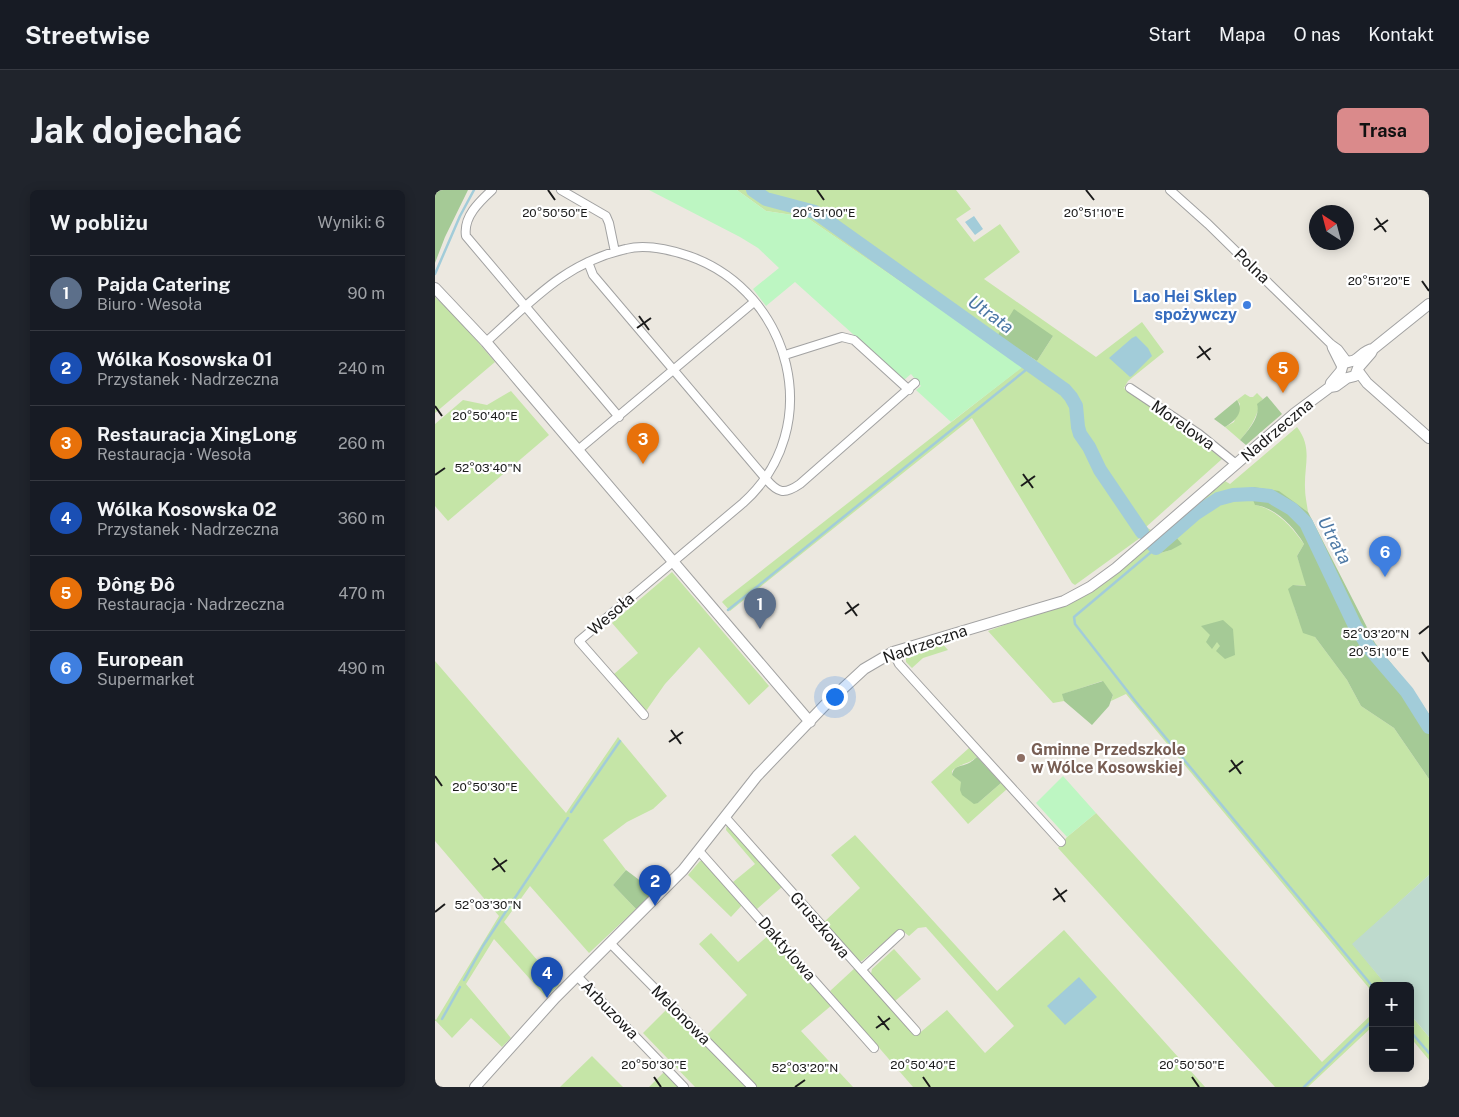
<!DOCTYPE html>
<html lang="pl">
<meta charset="utf-8">
<style>
:root{--surface:#171b24;--page:#20242c;--text:#f1f3f6;--muted:#9ea1a6;--line:#363941;--accent:#da8a8b}
body{margin:0;font-family:"Public Sans",sans-serif;background:var(--page);color:var(--text)}
.controls{position:absolute;right:15px;bottom:15px;display:grid;overflow:hidden;border-radius:8px;box-shadow:0 2px 12px #0003}
.controls button{width:45px;height:45px;display:grid;place-items:center;padding:0;border:0;border-bottom:1px solid var(--line);background:var(--surface);color:var(--text);font:25px sans-serif}
.compass{position:absolute;left:874px;top:15px;width:45px;height:45px;border-radius:50%;background:var(--surface);box-shadow:0 2px 12px #0003;rotate:324deg}
.you{position:absolute;left:399px;top:506px;width:18px;height:18px;margin:-12px;border:4px solid #fff;border-radius:50%;background:#1a73e8;box-shadow:0 0 0 8px #1a73e833}
.badge{display:grid;place-items:center;width:32px;height:32px;border-radius:50%;background:var(--accent);color:#fff;font-size:16px;font-weight:700}
.pin{position:absolute;translate:-50% -41px;filter:drop-shadow(0 1px 2px #0008)}
.pin::after{content:'';position:absolute;top:26px;width:18px;height:15px;background:inherit;clip-path:polygon(0 0,100% 0,50% 100%)}
.list{margin:0;padding:0;list-style:none}
h2{display:flex;justify-content:space-between;align-items:center;height:65px;margin:0;padding:0 20px;font-size:21px}
h2 small{font-size:16px;font-weight:400;color:var(--muted)}
.list li{display:grid;grid-template-columns:32px 1fr auto;gap:15px;align-items:center;box-sizing:border-box;height:75px;padding:0 20px;border-top:1px solid var(--line)}
.list b{display:block;font-size:19px;white-space:nowrap}
.list p{margin:0;font-size:16px;white-space:nowrap;color:var(--muted)}
.list em{font-size:16px;font-style:normal;color:var(--muted)}
.map{position:relative;flex:none;width:994px;height:897px;overflow:hidden;border-radius:8px}
header{display:flex;align-items:center;gap:30px;box-sizing:border-box;height:70px;padding:0 25px;background:var(--surface);border-bottom:1px solid var(--line)}
header strong{font-size:24px}
nav{display:flex;gap:28px;margin-inline-start:auto;font-size:18px}
.intro{display:flex;align-items:center;justify-content:space-between;box-sizing:border-box;height:120px;padding:0 30px}
h1{margin:0;font-size:35px}
.button{padding:12px 22px;border-radius:8px;background:var(--accent);color:#111;font-size:18px;font-weight:700}
main{display:flex;gap:30px;padding:0 30px}
aside{flex:1;background:var(--surface);border-radius:8px;box-shadow:0 2px 12px #0003}
.map>svg:first-child{display:block}
</style>
<header>
<strong>Streetwise</strong>
<nav><a>Start</a><a>Mapa</a><a>O nas</a><a>Kontakt</a></nav>
</header>
<div class="intro"><h1>Jak dojechać</h1><a class="button">Trasa</a></div>
<main>
<aside>
<h2>W pobliżu<small>Wyniki: 6</small></h2>
<ul class="list">
<li><span class="badge" style="background:#5c6f8a">1</span><div><b>Pajda Catering</b><p>Biuro · Wesoła</p></div><em>90 m</em></li>
<li><span class="badge" style="background:#1a4fb4">2</span><div><b>Wólka Kosowska 01</b><p>Przystanek · Nadrzeczna</p></div><em>240 m</em></li>
<li><span class="badge" style="background:#e8710a">3</span><div><b>Restauracja XingLong</b><p>Restauracja · Wesoła</p></div><em>260 m</em></li>
<li><span class="badge" style="background:#1a4fb4">4</span><div><b>Wólka Kosowska 02</b><p>Przystanek · Nadrzeczna</p></div><em>360 m</em></li>
<li><span class="badge" style="background:#e8710a">5</span><div><b>Đông Đô</b><p>Restauracja · Nadrzeczna</p></div><em>470 m</em></li>
<li><span class="badge" style="background:#3f7fe0">6</span><div><b>European</b><p>Supermarket</p></div><em>490 m</em></li>
</ul>
</aside>
<div class="map">
<svg width="994" height="897" viewBox="0 0 994 897">
<rect width="100%" height="100%" fill="#ece8e0"/>
<!-- grass -->
<path fill="#c5e5a7" fill-rule="evenodd" d="M302,0H521L536,19L521,29L539,52L565,34L585,62L549,89L661,167L707,132L729,162L693,191L689,198L759,246L787,269L711,337L716,340L640,395L637,393L537,228L295,421L287,412L289,410L588,176L371,27L331,21ZM618,146L602,171L580,157L567,152Z
M0,107L24,130L60,172L0,223Z
M76,201L114,245L13,331L0,316V234L28,210L52,215Z
M822,203L828,209L826,211C822,226 816,238 805,250L790,237L799,232L805,214L802,210L810,204L815,207H818Z
M862,237C878,258 869,275 870,298C870,306 872,314 873,322L843,301L820,315C841,319 857,337 869,354L862,366L872,396L858,395L859,416L864,431L880,447L912,490L926,516L959,538L994,589V685L918,754L952,796H938V803L691,504L676,511L678,505L667,491L628,504L629,511L618,513L553,441L656,403L678,387L714,355L722,364L736,360L741,347L733,338L790,291L795,294Z
M237,382L334,496L314,515L264,457L230,494L211,521L179,484L203,463L177,433Z
M505,451L513,460L488,468L477,478L471,472V467L474,464L488,460L487,456Z
M0,471L131,623L183,547L232,606L218,619L192,632L168,650L191,680L178,695L201,719L154,763L95,696L69,732L124,795L111,807L59,749L31,794L76,848L67,857L36,828L17,848L1,831H0V829L1,830L64,726L0,651Z
M534,558L542,567C534,574 524,574 517,581V585L525,589L527,596L543,613L566,593L572,599L533,634L496,592Z
M661,623L887,872L938,823V836L873,897H840L623,658L632,647Z
M292,634L347,697L322,719L298,692L320,674L291,640Z
M420,645L562,801L629,740L770,897H478L395,801L421,777L481,846L512,820L550,863L579,836L491,737L483,738L474,746L465,739L427,771L423,772L388,733L425,698L396,665Z
M265,671H270L308,714L296,727L253,685Z
M276,743L303,772L335,744L397,815L366,841L418,897H322L271,846L312,805L264,754Z
M459,759L486,789L460,811L436,784L437,779Z
M234,817L312,897H260L208,843Z
M975,824L994,847V870L975,847Z
M157,866L188,897H125Z
M229,882L244,897H214Z"/>
<!-- forest -->
<path fill="#a5ca96" d="M0,0H33L10,47L0,73Z
M579,119L618,146L602,171L580,157L567,152L561,148Z
M832,206L847,224L811,255L805,250C813,241 826,226 822,214Z
M802,210C810,222 800,231 790,237L779,229Z
M818,297L844,301L873,322L940,453L975,497L994,524V589L959,538L926,516L912,490L880,447L868,443L853,399L858,395L871,396L862,366L869,354C858,336 841,318 820,315L818,310Z
M733,338L747,354L736,360L722,364L714,355Z
M788,430L798,439L800,465L790,469L781,461L785,456L782,452L777,459L771,452L775,445L766,436Z
M668,491L678,505L674,516L657,535L629,511L627,504Z
M542,567L566,593L543,613L539,614L527,605L525,600L526,592L517,585C519,575 526,577 534,573C535,573 541,568 542,567Z
M191,680L219,701L201,719L178,695Z"/>
<!-- wetland -->
<path fill="#bedacd" d="M994,685V847L975,824V796H952L917,754Z"/>
<!-- park -->
<path fill="#bdf6c2" d="M214,0H302L331,21L371,27L589,176L516,232L481,200L486,196L476,184L469,190L360,92L331,116L318,99L344,78L323,58L305,47Z
M628,586L661,623L632,647L601,613Z"/>
<!-- water -->
<path fill="#a2ccd9" d="M539,26L548,39L540,45L530,32Z
M701,146L713,158L717,166L697,186L695,187L674,168L697,148Z
M644,787L662,807L630,835L612,816Z"/>
<g fill="none" stroke-linecap="round" stroke-linejoin="round">
<!-- stream -->
<path stroke="#a2ccd9" stroke-width="2.5" d="M0,84L25,26L39,0
M721,358L639,427L640,434L701,512L938,797
M293,420L597,175
M136,622L185,551
M29,790L48,756L133,628
M7,829L25,797
M975,841L994,863
M869,897L938,830"/>
<!-- river -->
<path stroke="#a2ccd9" stroke-width="14" d="M318,0L331,9L380,22L630,200L636,207L641,216L643,237L645,244L654,257L665,280L707,342
M717,354L721,358L760,324L783,309L798,305L817,304L835,306L857,319L871,333L920,436L935,459L972,502L994,537"/>
<defs>
<path id="minor" d="M57,0C44,12 28,27 31,46L184,227
M126,0L171,26L174,33L180,62
M735,0L773,34L896,154L903,159L912,171
M153,72L158,85L331,289C343,303 349,305 365,294L480,193
M51,152C96,112 129,73 191,59C211,54 236,60 254,66C357,102 392,238 308,313L144,451L209,525
M896,154L897,158L906,176
M350,165L407,147L419,150L474,200
M695,198L764,244L801,274
M143,260L319,112
M458,462L464,474L626,652
M290,627L481,841
M264,661L439,858
M175,753L317,897
M427,779L465,744
M142,786L249,897"/>
<path id="tertiary" d="M0,98L51,152L90,198L375,532
M923,181L932,193L994,248
M895,197L896,193L906,181L908,174C912,171 916,172 920,170C926,166 930,160 938,159L994,114
M40,897L120,808L248,680L322,586L389,516L429,479L458,462L629,411L655,397L681,378L860,223L895,197L901,196L912,188L920,186L923,178L936,163L938,159"/>
</defs>
<!-- minor casing -->
<use href="#minor" stroke="#a2a2a2" stroke-width="10"/>
<!-- tertiary casing -->
<use href="#tertiary" stroke="#a2a2a2" stroke-width="12"/>
<!-- minor -->
<use href="#minor" stroke="#fff" stroke-width="8"/>
<!-- tertiary -->
<use href="#tertiary" stroke="#fff" stroke-width="10"/>
</g>
<!-- ticks -->
<path fill="none" stroke="#1b1b1b" stroke-width="2" d="M113,0L120,10M382,0L389,10M651,0L659,10M941,28L951,42M939,40L953,30M987,91L994,101M204,126L214,140M202,138L216,128M764,156L775,170M762,168L776,158M0,216L7,226M588,284L598,298M0,285L10,278M586,296L600,286M412,412L422,426M410,424L424,414M984,444L994,436M987,462L994,472M236,540L246,554M234,552L248,542M796,570L806,584M794,582L808,571M0,586L7,596M59,668L70,682M57,680L72,670M620,698L630,712M618,710L632,700M0,722L10,714M443,826L454,840M441,838L455,828M219,887L226,897M488,887L495,897M757,887L764,897M360,897L370,890"/>
<!-- markers -->
<circle fill="#3f7fe0" stroke="#fff" stroke-width="2" cx="812" cy="115" r="5"/>
<circle fill="#8d6e63" stroke="#fff" stroke-width="2" cx="586" cy="568" r="5"/>
<g text-anchor="middle" dominant-baseline="central" stroke-width="4.5" stroke-linejoin="round" paint-order="stroke">
<!-- street labels -->
<g font-size="16" fill="#1b1b1b" stroke="#fff">
<text transform="translate(817 76) rotate(44)">Polna</text>
<text transform="translate(748 235) rotate(35)">Morelowa</text>
<text transform="translate(842 240) rotate(-40)">Nadrzeczna</text>
<text transform="translate(176 424) rotate(-41)">Wesoła</text>
<text transform="translate(490 454) rotate(-19)">Nadrzeczna</text>
<text transform="translate(385 735) rotate(49)">Gruszkowa</text>
<text transform="translate(352 759) rotate(49)">Daktylowa</text>
<text transform="translate(175 820) rotate(46)">Arbuzowa</text>
<text transform="translate(246 825) rotate(45)">Melonowa</text>
</g>
<!-- shop labels -->
<g font-size="16" font-weight="bold" fill="#366cbe" stroke="#fff" text-anchor="end">
<text x="802" y="106">Lao Hei Sklep<tspan x="802" dy="18">spożywczy</tspan></text>
</g>
<!-- education labels -->
<g font-size="16" font-weight="bold" fill="#785e54" stroke="#fff" text-anchor="start">
<text x="596" y="559">Gminne Przedszkole<tspan x="596" dy="18">w Wólce Kosowskiej</tspan></text>
</g>
<!-- water labels -->
<g font-size="18" font-style="italic" fill="#4c78a5" stroke="#fff">
<text transform="translate(556 124) rotate(36)">Utrata</text>
<text transform="translate(900 350) rotate(62)">Utrata</text>
</g>
</g>
<g font-size="12" text-anchor="middle" fill="#1b1b1b" stroke="#fff" stroke-width="4.5" stroke-linejoin="round" paint-order="stroke">
<text x="120" y="27">20°50'50"E</text>
<text x="389" y="27">20°51'00"E</text>
<text x="659" y="27">20°51'10"E</text>
<text x="944" y="95">20°51'20"E</text>
<text x="50" y="230">20°50'40"E</text>
<text x="53" y="282">52°03'40"N</text>
<text x="941" y="448">52°03'20"N</text>
<text x="944" y="466">20°51'10"E</text>
<text x="50" y="601">20°50'30"E</text>
<text x="53" y="719">52°03'30"N</text>
<text x="219" y="879">20°50'30"E</text>
<text x="488" y="879">20°50'40"E</text>
<text x="757" y="879">20°50'50"E</text>
<text x="370" y="882">52°03'20"N</text>
</g>
</svg>
<div class="controls">
<button>+</button>
<button>−</button>
</div>
<svg class="compass" viewBox="-18 -18 36 36"><path d="M0-13l5 13h-10z" fill="#e53935"/><path d="M0 13l5-13h-10z" fill="#9ea1a6"/></svg>
<div class="you"></div>
<div class="pin badge" style="left:325px;top:439px;background:#5c6f8a">1</div>
<div class="pin badge" style="left:220px;top:716px;background:#1a4fb4">2</div>
<div class="pin badge" style="left:208px;top:274px;background:#e8710a">3</div>
<div class="pin badge" style="left:112px;top:808px;background:#1a4fb4">4</div>
<div class="pin badge" style="left:848px;top:203px;background:#e8710a">5</div>
<div class="pin badge" style="left:950px;top:387px;background:#3f7fe0">6</div>
</div>
</main>
